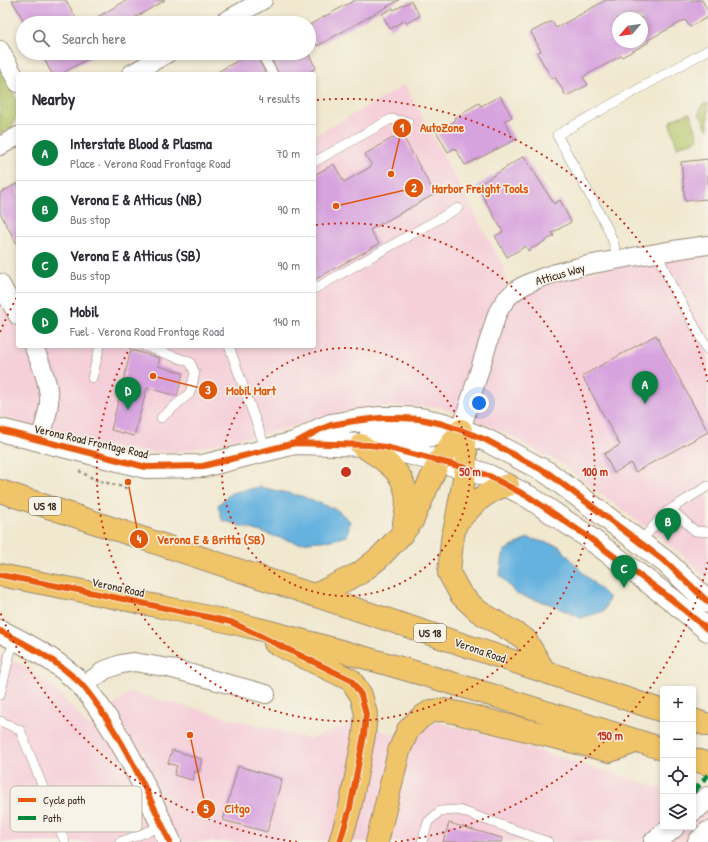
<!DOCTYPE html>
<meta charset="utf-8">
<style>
:root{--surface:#fff;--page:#f7f7f7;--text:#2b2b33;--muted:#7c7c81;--line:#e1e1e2;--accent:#0b8043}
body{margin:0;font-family:"Patrick Hand",sans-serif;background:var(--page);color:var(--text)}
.controls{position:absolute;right:12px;bottom:12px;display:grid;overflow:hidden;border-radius:4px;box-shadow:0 2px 6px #0003}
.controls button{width:36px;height:36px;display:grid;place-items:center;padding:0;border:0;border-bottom:1px solid var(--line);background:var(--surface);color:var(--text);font:20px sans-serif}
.compass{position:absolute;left:612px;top:12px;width:36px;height:36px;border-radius:50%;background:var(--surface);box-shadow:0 2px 6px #0003;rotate:241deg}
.you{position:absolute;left:479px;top:403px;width:14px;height:14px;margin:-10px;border:3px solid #fff;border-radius:50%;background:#1a73e8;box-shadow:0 0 0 6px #1a73e833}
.badge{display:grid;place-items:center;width:26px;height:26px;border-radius:50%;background:var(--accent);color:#fff;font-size:13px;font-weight:700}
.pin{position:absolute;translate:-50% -33px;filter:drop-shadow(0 1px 2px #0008)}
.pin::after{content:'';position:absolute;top:21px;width:14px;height:12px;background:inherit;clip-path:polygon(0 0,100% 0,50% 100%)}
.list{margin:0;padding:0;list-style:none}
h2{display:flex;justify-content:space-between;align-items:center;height:52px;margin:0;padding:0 16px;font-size:17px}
h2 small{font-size:13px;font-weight:400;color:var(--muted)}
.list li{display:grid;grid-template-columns:26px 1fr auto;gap:12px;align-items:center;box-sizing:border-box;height:56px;padding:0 16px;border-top:1px solid var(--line)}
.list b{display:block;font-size:15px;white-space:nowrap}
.list p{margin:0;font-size:13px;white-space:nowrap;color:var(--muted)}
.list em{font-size:13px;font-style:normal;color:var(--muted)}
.icon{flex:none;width:22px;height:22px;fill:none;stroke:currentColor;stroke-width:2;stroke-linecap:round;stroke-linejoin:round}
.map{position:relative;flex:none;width:708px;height:842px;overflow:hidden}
.search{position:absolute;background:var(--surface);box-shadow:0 2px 6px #0003;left:16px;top:16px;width:300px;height:44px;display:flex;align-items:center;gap:10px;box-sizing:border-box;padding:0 14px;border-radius:22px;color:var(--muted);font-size:15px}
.panel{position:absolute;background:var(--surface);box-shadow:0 2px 6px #0003;left:16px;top:72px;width:300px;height:276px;border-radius:4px}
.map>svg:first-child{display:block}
</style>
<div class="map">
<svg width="708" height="842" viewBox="0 0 708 842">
<rect width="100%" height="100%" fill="#f7f3e8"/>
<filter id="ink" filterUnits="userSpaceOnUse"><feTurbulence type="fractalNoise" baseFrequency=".025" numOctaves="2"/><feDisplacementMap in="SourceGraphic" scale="8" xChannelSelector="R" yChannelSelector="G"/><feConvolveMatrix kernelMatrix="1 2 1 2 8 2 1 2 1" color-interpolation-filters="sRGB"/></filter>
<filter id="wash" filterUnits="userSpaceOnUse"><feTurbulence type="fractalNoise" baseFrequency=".012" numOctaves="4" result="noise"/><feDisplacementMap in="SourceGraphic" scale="16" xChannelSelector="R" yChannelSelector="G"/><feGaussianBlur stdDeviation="0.9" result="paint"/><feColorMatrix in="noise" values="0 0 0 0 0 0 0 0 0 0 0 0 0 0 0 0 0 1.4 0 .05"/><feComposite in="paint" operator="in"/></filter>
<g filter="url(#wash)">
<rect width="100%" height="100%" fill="#f0e8cf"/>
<!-- built -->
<path fill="#f5cfd9" d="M405,85L504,268L506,298L519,288L708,245V579L676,550L559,462L496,429L440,407L376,406L341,413L280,430L179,452H147L98,445L68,437L0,416V308L2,311L18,302V346H314V136Z
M0,655L27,668L52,687L73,708L88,727L130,692L310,739L354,723L410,739L436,722L476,732L663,789V827H693V798L708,803V842H0Z"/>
<!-- green -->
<path fill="#b2c467" stroke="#767742" d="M0,69L17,101V116L11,128L0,134Z
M708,103V130C704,125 704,120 700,116L699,112L702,105Z
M690,113L698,136L697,140L677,147L670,124L673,119Z"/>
<!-- water -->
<path fill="#66b2df" stroke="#506e7e" d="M260,487L301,496L337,510L350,521L347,536L331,540L297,543L222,520L218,505L231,493Z
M528,538L559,546L581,571L609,598L604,611L581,618L550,604L516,594L500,575L504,551Z"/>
<g id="blocks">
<!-- building -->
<path fill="#d7a3de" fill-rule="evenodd" d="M12,0H66L76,18L68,23H25Z
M127,0H165L126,23H87Z
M355,0H399L317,46L309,31V25Z
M606,0H702L708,11V17L690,27L685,20L648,40L649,42L622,57L621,56L583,77L588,85L566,96L555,77L552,79L537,53L541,51L531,32L552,21L556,28ZM618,18H642V42H618Z
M411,1L420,16L406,23L405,20L390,29L382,14L393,8L394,10Z
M41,53H99L61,74H52Z
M251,53H255L266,74H214Z
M268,53H308L316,68L306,74H279Z
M500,96L512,117L504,121L515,140L465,165L455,148L448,152L436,131L455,121L454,118L479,103L481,106Z
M401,133L435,194L370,230L379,244L314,280V175L334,164L344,182L372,166L365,154Z
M524,156L554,204L560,200L571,222L552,233L554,236L528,251L526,246L507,257L495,236L503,232L477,186Z
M708,159V199L685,201L681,162Z
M18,183V246L0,213V193Z
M656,335L708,432L635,472L631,463L614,473L604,454L620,445L582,376Z
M131,350L160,358L158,366L183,373L177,396L147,388L134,436L111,430Z
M172,750L202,759L199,772L195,771L192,780L174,775L177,766L168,763Z
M238,766L282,779L267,832L223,820Z
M449,823L502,838V842H443Z"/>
</g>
</g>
<g filter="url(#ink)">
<use href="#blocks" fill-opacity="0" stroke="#968976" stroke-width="1"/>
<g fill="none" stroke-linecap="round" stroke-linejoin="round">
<defs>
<path id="service" d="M261,53L273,74
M314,162L391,119L408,122
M657,253L672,286L708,350
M618,260L613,241L606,225L557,135L708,50
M314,289L458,208
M144,346L190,362L195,373L190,393L161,418
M229,346L266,450
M92,378L100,346
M671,509L695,531L708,532
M640,542L666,512L708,486
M0,695L10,653L16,639
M0,721L20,730L65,842
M120,842L163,826
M422,842L428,822L440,811L459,810L548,842"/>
<path id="minor" d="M222,23L263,0
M0,50L18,83
M131,74L168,53
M0,146L18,136
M0,283L18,316
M33,346C40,361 50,386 49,403C48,415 43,429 40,440
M461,430L497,314C502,303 509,294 521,287C551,270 598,263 632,257C658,253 683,248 708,245
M83,686L105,670L121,664L134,662L169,668L266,694"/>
<path id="tertiary" d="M0,430L146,467L203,466L295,443L319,430L331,425L354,421L380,418H401L420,419L443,424L461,430L486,440L548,473L667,563L708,602
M371,434L427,436L458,430
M296,443L369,445L385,447L466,468L489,476L529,497L584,534L671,599L708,630
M0,631C28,645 56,660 79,682C90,693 99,707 108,721C133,759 151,801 170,842
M693,810L708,798
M655,842L673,827
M699,842L708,833"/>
<path id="trunk" d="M461,430L466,453V468L456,523L452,540L449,573L461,595L478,611L525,639L545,672
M361,445C394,466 415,479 404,523
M0,491L663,711
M456,523C473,505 483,492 508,485
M0,575C98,594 197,612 293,638C418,671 540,710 663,749
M315,595L360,573L379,558L402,534L412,521L439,461L461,430
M275,643L351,680L361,695L366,714L364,735L350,808L340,842
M693,720L708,725
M693,759L708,764
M377,842L399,751L408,730L420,718L431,711L443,710L458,713L610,751L638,741"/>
</defs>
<!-- service casing -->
<use href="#service" stroke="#968976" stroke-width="10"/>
<!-- minor casing -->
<use href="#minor" stroke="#968976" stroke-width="20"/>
<!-- tertiary casing -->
<use href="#tertiary" stroke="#968976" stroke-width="24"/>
<!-- trunk casing -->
<use href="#trunk" stroke="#968976" stroke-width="24"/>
<!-- path -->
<path stroke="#968976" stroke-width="2.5" stroke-dasharray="3 3" stroke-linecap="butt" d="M79,471L96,480L127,488L128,483"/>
<!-- service -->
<use href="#service" stroke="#fff" stroke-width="9"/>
<!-- minor -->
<use href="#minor" stroke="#fff" stroke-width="18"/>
<!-- tertiary -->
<use href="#tertiary" stroke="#fff" stroke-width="22"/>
<!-- trunk -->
<use href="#trunk" stroke="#f0c469" stroke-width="22"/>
<!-- quiet -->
<path stroke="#00873e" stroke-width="5" stroke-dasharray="10 5" stroke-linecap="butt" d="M693,792L708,775"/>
<defs>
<path id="cycleway" d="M0,430L146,467L203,466L295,443L319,430L331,425L354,421L380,418H401L420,419L443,424L461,430L486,440L548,473L667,563L708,602
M295,443L369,445L385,447L466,468L489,476L529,497L584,534L671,599L708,630
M0,575L99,594L231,622L351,680L361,695L366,714L364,735L350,808L340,842
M0,631C28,645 56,660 79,682C90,693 99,707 108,721C133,759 151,801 170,842"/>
</defs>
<!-- cycleway casing -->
<use href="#cycleway" stroke="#f7f3e8" stroke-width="8"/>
<!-- cycleway -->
<use href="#cycleway" stroke="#e8590c" stroke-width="6"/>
</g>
</g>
<!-- distance rings -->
<g fill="none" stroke="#c8321e" stroke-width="2" stroke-dasharray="2 4">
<circle cx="346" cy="472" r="124"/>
<path d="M316 225A249 249 0 1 1 130 348"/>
<path d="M708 562A373 373 0 0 1 395 842M297 842A373 373 0 0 1 0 612M0 332A373 373 0 0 1 17 297M317 100A373 373 0 0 1 708 382"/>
</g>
<g text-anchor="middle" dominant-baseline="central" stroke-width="3" stroke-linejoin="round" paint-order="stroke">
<!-- shield labels -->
<g fill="#f7f3e8" stroke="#73665b" stroke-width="1">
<rect x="29" y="497" width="32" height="18" rx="3"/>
<rect x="414" y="624" width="32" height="18" rx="3"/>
</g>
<g font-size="11" font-weight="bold" fill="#3b2a1e">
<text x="45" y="506">US 18</text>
<text x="430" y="633">US 18</text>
</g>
<!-- street labels -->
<g font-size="12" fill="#3b2a1e" stroke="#f7f3e8">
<text transform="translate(560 274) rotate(-16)">Atticus Way</text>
<text transform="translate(91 441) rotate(13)">Verona Road Frontage Road</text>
<text transform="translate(118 587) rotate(12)">Verona Road</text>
<text transform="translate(480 650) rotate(19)">Verona Road</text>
</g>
</g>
<!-- legend -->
<rect x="10" y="786" width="132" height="46" rx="6" fill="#f7f3e8" stroke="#bfb7ab" stroke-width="1"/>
<rect x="18" y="798" width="18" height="4" fill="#e8590c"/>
<rect x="18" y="816" width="18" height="4" fill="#00873e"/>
<g font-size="11" fill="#3b2a1e">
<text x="43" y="804">Cycle path</text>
<text x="43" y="822">Path</text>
</g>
<circle cx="346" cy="472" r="6" fill="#c8321e" stroke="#f7f3e8" stroke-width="2"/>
<g font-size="12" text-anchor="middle" font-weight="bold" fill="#c8321e" stroke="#f7f3e8" stroke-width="3" stroke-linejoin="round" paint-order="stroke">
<text x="470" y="476">50 m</text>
<text x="595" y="476">100 m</text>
<text x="610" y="740">150 m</text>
</g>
<!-- callouts -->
<path fill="none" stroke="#df570d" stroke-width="1.5" d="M391 174L402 128M336 206L414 188M153 376L208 390M128 482L139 539M190 735L206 809"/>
<g fill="#df570d" stroke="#f7f3e8" stroke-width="1.5">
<circle cx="391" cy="174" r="4"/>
<circle cx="336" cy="206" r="4"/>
<circle cx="153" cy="376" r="4"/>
<circle cx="128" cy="482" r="4"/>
<circle cx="190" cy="735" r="4"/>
<circle cx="402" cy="128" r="10"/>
<circle cx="414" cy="188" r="10"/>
<circle cx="208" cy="390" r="10"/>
<circle cx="139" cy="539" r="10"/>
<circle cx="206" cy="809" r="10"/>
</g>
<g font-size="12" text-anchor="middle" font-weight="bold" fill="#fff">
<text x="402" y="132">1</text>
<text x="414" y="192">2</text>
<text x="208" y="394">3</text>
<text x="139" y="543">4</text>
<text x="206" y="813">5</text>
</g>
<g font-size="13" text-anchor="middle" font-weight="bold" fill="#df570d" stroke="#f7f3e8" stroke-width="3" stroke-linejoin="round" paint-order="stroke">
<text x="442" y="132">AutoZone</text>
<text x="480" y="193">Harbor Freight Tools</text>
<text x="251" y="395">Mobil Mart</text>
<text x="211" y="544">Verona E &amp; Britta (SB)</text>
<text x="237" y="813">Citgo</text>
</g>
</svg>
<div class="controls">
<button>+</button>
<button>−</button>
<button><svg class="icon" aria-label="locate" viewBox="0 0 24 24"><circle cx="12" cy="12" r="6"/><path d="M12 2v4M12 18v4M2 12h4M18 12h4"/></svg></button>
<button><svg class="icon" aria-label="layers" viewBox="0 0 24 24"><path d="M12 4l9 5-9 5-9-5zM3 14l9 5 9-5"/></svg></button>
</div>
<svg class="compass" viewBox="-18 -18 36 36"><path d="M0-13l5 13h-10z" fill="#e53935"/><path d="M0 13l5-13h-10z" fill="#7c7c81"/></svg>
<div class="you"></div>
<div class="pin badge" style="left:645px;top:404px">A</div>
<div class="pin badge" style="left:668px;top:541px">B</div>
<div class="pin badge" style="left:624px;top:588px">C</div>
<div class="pin badge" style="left:128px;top:410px">D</div>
<div class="search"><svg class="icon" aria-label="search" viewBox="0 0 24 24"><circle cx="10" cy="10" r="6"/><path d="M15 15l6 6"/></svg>Search here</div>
<section class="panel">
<h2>Nearby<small>4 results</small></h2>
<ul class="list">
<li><span class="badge">A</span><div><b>Interstate Blood &amp; Plasma</b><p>Place · Verona Road Frontage Road</p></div><em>70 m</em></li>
<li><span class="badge">B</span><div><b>Verona E &amp; Atticus (NB)</b><p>Bus stop</p></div><em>90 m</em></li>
<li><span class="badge">C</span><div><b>Verona E &amp; Atticus (SB)</b><p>Bus stop</p></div><em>90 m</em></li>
<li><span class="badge">D</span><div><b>Mobil</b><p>Fuel · Verona Road Frontage Road</p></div><em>140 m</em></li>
</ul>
</section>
</div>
